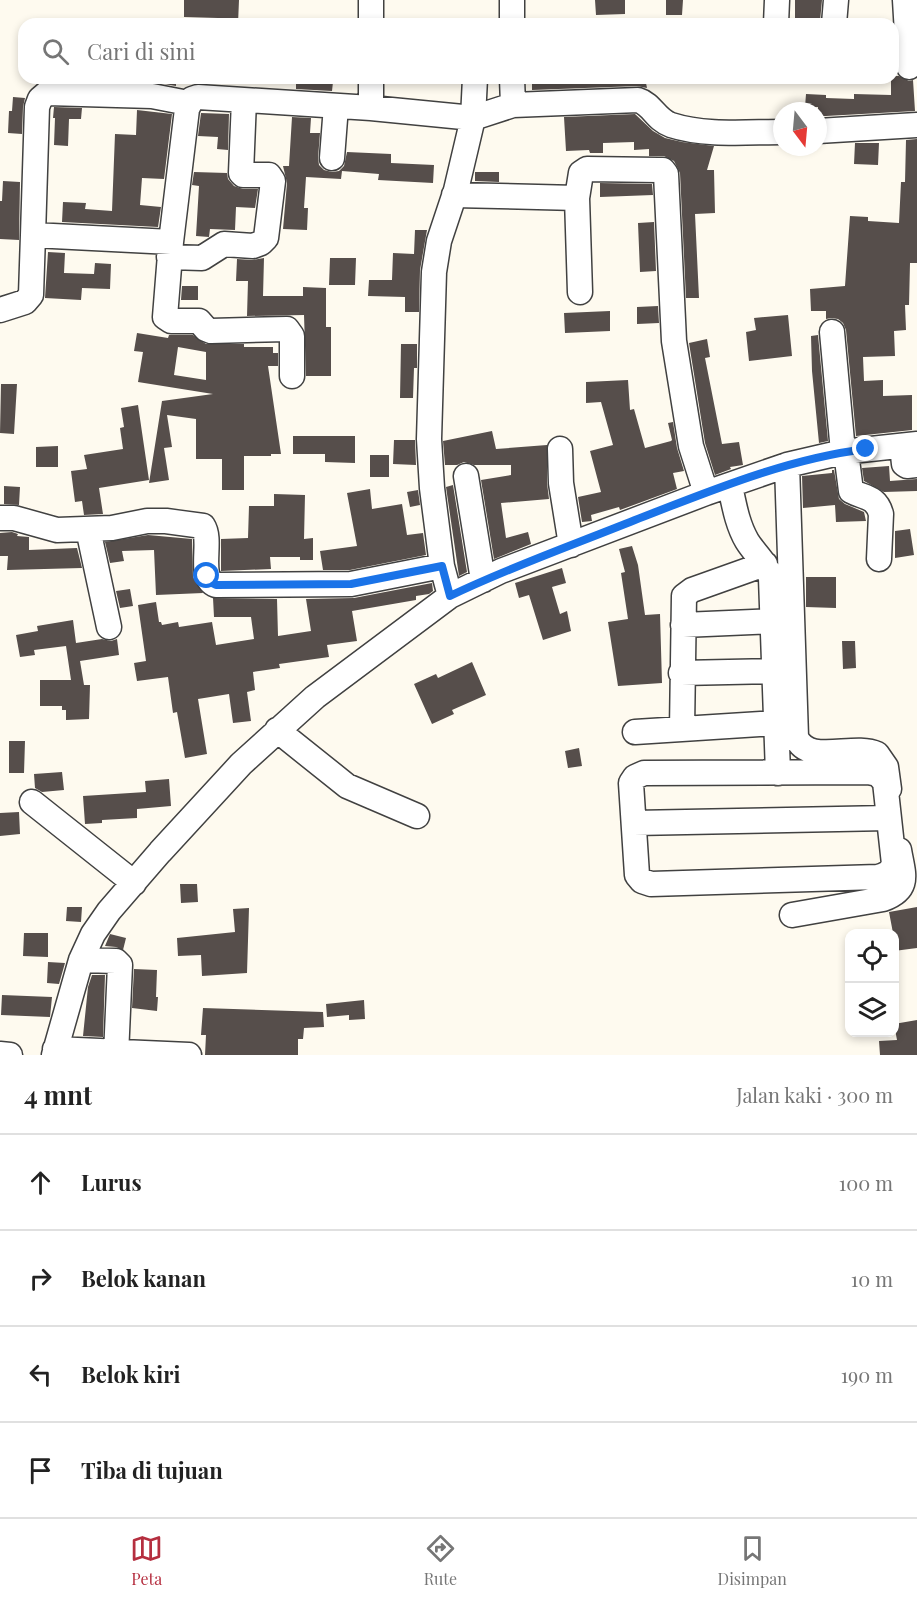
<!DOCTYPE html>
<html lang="id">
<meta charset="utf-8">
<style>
:root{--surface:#fff;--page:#f2f2f2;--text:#222;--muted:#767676;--line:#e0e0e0;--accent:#b52e3f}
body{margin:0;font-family:"Playfair Display",serif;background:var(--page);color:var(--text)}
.controls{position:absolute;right:18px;bottom:18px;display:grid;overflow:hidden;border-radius:12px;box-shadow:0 3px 9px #0003}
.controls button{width:54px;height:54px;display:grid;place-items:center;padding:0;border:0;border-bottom:2px solid var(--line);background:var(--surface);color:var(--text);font:30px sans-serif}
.compass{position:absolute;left:773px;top:102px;width:54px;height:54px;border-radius:50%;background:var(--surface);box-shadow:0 3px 9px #0003;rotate:164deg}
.stop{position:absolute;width:18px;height:18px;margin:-14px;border:4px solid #1a73e8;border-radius:50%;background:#fff}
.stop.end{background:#1a73e8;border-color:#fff;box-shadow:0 2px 6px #0008}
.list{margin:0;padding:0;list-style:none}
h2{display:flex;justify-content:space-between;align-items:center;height:78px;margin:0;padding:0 24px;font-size:26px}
h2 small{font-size:20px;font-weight:400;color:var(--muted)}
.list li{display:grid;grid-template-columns:39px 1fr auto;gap:18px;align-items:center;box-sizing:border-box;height:96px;padding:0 24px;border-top:2px solid var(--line)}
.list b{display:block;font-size:22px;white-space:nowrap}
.list em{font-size:20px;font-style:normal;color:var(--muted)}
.icon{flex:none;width:33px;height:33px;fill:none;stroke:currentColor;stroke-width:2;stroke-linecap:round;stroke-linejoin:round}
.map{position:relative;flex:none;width:917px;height:1055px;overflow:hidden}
.search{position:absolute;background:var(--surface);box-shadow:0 3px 9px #0003;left:18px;right:18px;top:18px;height:66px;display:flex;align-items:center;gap:15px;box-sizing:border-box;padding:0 21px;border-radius:18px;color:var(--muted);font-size:22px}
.sheet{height:462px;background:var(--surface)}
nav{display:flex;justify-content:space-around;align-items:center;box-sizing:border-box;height:84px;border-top:2px solid var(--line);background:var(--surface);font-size:16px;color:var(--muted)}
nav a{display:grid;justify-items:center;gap:3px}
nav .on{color:var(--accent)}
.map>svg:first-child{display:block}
</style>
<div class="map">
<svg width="917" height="1055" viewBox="0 0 917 1055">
<rect width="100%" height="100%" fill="#fefaef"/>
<!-- building -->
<path fill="#564e4b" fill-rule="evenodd" d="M184,0H239L238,24H218V18L184,17Z
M595,0H625V14L596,15Z
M666,0H683L682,15H666Z
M795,0H822L820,21H818V24H795Z
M893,76H899L909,81L913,80L915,111L826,116H818V107H805L806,94L826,95V98L854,99V94L891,95V78Z
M83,78H176V86L153,82L83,80Z
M296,78H315V81L333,82L332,91L296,89Z
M532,78H584V82L599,78H645L647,88L637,86L532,90Z
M13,97L25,98L23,107L22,134L8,133L9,111H12Z
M54,107L82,108L81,119H69L68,146L54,145L55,118H53Z
M137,110L172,114L164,179L142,178L140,205L161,207L158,227L62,222L63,202L86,203L85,209L112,211L115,134L136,135Z
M201,113L229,114L228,150L217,149L218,137L198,136Z
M635,114L653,131L665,138L682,142L714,146L707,170H714L715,213L695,214L699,298H686L680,173L674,161L664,156H649V149L634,150V142L603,143V153H590L589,150L566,151L564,117Z
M292,117L311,118L310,133H320L318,158L319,165L324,170L332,172L339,171L344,166L347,152L391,154V163L434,165L433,183L378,180L379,174L342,171L341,179L306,177L304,208H308L307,230L283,229L287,183L283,166H289Z
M917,139V263H910L909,305H905L906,330L894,331L895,356L863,357L864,381L883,380V396L912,395V430L856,436L846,330L843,323L838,319L831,318L826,319V311H811L810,289L845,286L850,216L868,217V221L899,223L901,182H905L906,140Z
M855,143H879L878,165L854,164Z
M194,172L227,173L228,179L234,186L243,189H258L255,208L236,207L235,230L210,229L209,237L196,236L199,186L192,185Z
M475,172H499V182L475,181Z
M3,181L20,182L19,240L0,239V201H2Z
M600,183L652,184L653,195L600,197Z
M654,222L656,271L640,272L638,223Z
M415,230H427L420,270L419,312H405V297L368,296L369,280H392L393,253L414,254Z
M48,252L65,253L64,273L94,274L95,263L111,264L110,289L82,288L81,300L45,298Z
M264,258L263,296H303V287L326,288V327H331V376H306L304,315L247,316L248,281H236L237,259L252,260Z
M330,258H356L355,285H329Z
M182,286H198V300H181Z
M658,306L659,323L637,324V307Z
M610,311V331L565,333L564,313Z
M788,315L792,356L749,361L746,332L756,330L754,318Z
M137,333L168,338L169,335H193L206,344H244V347H273V353H278V366H268L281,454H271V456H244V490H222V459H196V419L167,415L172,447L164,448L169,480L149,483L162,401L213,394L138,382L143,352L134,351ZM178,347L206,352V380L174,375Z
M818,335L828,441L819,443L812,371L811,336Z
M707,339L710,357L705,358L722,444L739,442L743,465L730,467L731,469L715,475L705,443L689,343Z
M417,341V368H414L413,398H400L401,344H417Z
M628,380L630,410L634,409L645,448L671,441L672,440L668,423L673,422L677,448L684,471L673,473L677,489L620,510L619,507L591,515L592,521L582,522L578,497L601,492L590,451L613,445L601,402L586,403V382Z
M1,384H17L14,434L0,433Z
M138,405L149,480L99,488L103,514L84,515L82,501L75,502L71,471L87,469L84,455L123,449L120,428L124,427L121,408Z
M492,431L496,449L547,445V483L549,499L501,503L506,538L528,532L531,544L494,559L481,480L511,475V465H474L464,462L457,465H445L443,441Z
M293,436H355V463L325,462V454H293Z
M394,440H415L416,465L393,464Z
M58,446V467H36V447Z
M370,455H389V477H370Z
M889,466L890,481L917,479V491L884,492L864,481L862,468Z
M832,470H834L839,499L845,504L864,512L866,521L836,522L835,505L803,508L802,476L832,473Z
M453,485L467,572L459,576L446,487Z
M4,486L20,487L19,505L4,504Z
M370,489L372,509L402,504L407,535L423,533L426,555L350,570H323L320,551L357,546L347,493Z
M418,490L420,505L410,507L407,492Z
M274,494L305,495L304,539L313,538V560H300V557H270L271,569L221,571V539L248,538L249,506H274Z
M910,529L914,555L895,558V531Z
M12,532L18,534L17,536L29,537V550L77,548L82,568L7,570L8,556H0V533Z
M148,535L192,539L193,577L203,593L156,595L154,550L122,551L124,561L110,563L105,542Z
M632,546L638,565L645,615L660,614L662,683L618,686L608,622L628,619L621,573L625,572L619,549Z
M562,568L566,583L552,587L560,614L567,611L571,631L543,640L529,595L519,598L515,583Z
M806,577H836V608L806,607Z
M432,583L433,591L429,594L416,596V600L352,611L357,641L327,645L329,657L279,664L280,668L253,672L255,690L247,692L251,721L233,723L229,694L198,699L207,754L185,758L177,712L173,713L168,677L137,681L134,663L146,661L138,605L156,602L159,622H161L162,625L178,622L179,627L212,622L216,645L254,639L251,617H214L213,598L277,599L278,636L311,631L306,599L354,598Z
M130,589L133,606L120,608L116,591Z
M73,620L76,643L102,639L111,641L117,639L119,655L80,661L84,685H90L89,719L66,720V710H62V706H40V680H71L66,646L34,650L35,655L20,657L16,635L38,631L37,626Z
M842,641H855L856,668L843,669Z
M472,662L486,695L452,710L454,714L432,724L414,684L436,674L438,678Z
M9,741H25L24,773H9Z
M579,748L582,766L568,768L565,751Z
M62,772L64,790L42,792L35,788L34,774Z
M169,779L171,806L137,809V818L102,820V823L85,824L83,796L146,792L145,781Z
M19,812L20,834L0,836V813Z
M180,884H197L198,902L181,903Z
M67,907H82L81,922L66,921Z
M917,907V948L894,951V933H893L889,912Z
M249,908L247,973L202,976L201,955L178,956L177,938L235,932L233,909Z
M24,933H48V957L23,956Z
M110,934L126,938L123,950L116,947L105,946Z
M48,962L65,963L59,984L47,983Z
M134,969L157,970L156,997H158L157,1011L132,1008Z
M92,975H105L103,1037L83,1036L88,987Z
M2,995L52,997L50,1017L1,1015Z
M364,1000L365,1019L349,1020V1015L327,1017L326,1004Z
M203,1008L323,1012L324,1027L304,1028L303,1039H298V1055H205L206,1035H201Z
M917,1020V1055H880L879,1041L897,1040L894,1024Z"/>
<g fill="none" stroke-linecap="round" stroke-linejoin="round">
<defs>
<path id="minor" d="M371,0V24
M512,0V24
M905,0L909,67
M776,24L777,0
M834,24L836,0
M371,78V108
M513,105L638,100C652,104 656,120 671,125C705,136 746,132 782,132
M818,131L917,125
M332,158L336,106
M454,195L577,198L580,292
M577,198L581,173L587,169L658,170H663L666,174L674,341L691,446L706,493
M33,235L37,107L40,99L47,93L152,96L188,103
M171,242L165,317L171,321H199L206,329L211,331L287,329L292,336V376
M169,257L202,258L224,244L253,246L261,243L266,238L273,181L269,175H243L241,173L244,100
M0,310L25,302L31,295L33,235L171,242L187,109L192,99L198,97L371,108L473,118L475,78
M832,332L843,452
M902,446L904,464L907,466L917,465
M560,449L561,483L571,545
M846,452L851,491C864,498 876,496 881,514L879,559
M787,465L796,737C808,766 853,743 877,754L886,767L889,789
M466,476L483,580
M730,486C734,504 737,524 747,541C755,554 766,562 771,578L778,773
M0,518H14L57,530L112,528L147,521H166L203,526C213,541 197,578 216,585L351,584L442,566
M88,529L109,627
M450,596L442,566L432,488L429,439L434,272L439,241L456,190L473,118L513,105L512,78
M683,625L773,621
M681,673L774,671
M682,729L684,596L692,590L765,564
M277,730L347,786L417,816
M635,732L777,723
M868,772L878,774L885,782L894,864C891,872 886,875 878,877L651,884L642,881L637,875L631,783L635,777L644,773Z
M32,802L134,883
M634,823L888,818
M792,915L883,899C911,889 903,874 899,850
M81,960L116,961L120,965L116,1055
M55,1049L189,1055
M0,1054L10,1055
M54,1055L81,960L93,934L109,911L160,852L241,764L315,697L450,596L501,571L706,493L787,465L843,452L917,444"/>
</defs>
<!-- minor casing -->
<use href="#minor" stroke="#414141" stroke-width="27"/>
<!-- minor -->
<use href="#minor" stroke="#fff" stroke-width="24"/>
</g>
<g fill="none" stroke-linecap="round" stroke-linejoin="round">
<!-- route -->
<path stroke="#1a73e8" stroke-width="8" d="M207,576L212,583L216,585L351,584L442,566L450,596C510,567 573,545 635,520C710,491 786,459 866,449"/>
</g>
</svg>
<div class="controls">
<button><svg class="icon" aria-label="locate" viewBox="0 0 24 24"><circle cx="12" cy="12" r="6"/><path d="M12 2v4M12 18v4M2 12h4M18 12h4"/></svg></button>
<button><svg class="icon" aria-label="layers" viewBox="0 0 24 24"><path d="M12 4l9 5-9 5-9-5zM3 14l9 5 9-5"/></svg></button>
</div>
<svg class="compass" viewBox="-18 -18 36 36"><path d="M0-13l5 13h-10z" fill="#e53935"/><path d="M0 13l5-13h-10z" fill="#767676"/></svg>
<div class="stop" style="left:207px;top:576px"></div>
<div class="stop end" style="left:866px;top:449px"></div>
<div class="search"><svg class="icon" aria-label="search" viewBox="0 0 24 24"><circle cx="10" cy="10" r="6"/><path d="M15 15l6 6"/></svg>Cari di sini</div>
</div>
<section class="sheet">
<h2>4 mnt<small>Jalan kaki · 300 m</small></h2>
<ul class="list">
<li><svg class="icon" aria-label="ahead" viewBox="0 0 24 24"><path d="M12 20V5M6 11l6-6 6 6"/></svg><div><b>Lurus</b></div><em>100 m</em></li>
<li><svg class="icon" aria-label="right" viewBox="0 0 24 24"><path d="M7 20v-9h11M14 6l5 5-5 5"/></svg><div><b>Belok kanan</b></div><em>10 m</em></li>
<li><svg class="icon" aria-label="left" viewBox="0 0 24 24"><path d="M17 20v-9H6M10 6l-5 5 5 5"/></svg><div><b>Belok kiri</b></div><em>190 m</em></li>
<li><svg class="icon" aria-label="arrive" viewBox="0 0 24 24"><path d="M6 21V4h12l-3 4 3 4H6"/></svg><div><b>Tiba di tujuan</b></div></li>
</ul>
</section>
<nav>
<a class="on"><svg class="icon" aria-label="map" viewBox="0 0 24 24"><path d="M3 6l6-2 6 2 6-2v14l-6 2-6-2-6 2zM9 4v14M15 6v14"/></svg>Peta</a>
<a><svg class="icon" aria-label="directions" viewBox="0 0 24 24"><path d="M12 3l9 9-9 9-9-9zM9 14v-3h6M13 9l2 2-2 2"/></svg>Rute</a>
<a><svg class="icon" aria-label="saved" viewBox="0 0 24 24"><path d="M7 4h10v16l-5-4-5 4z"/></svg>Disimpan</a>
</nav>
